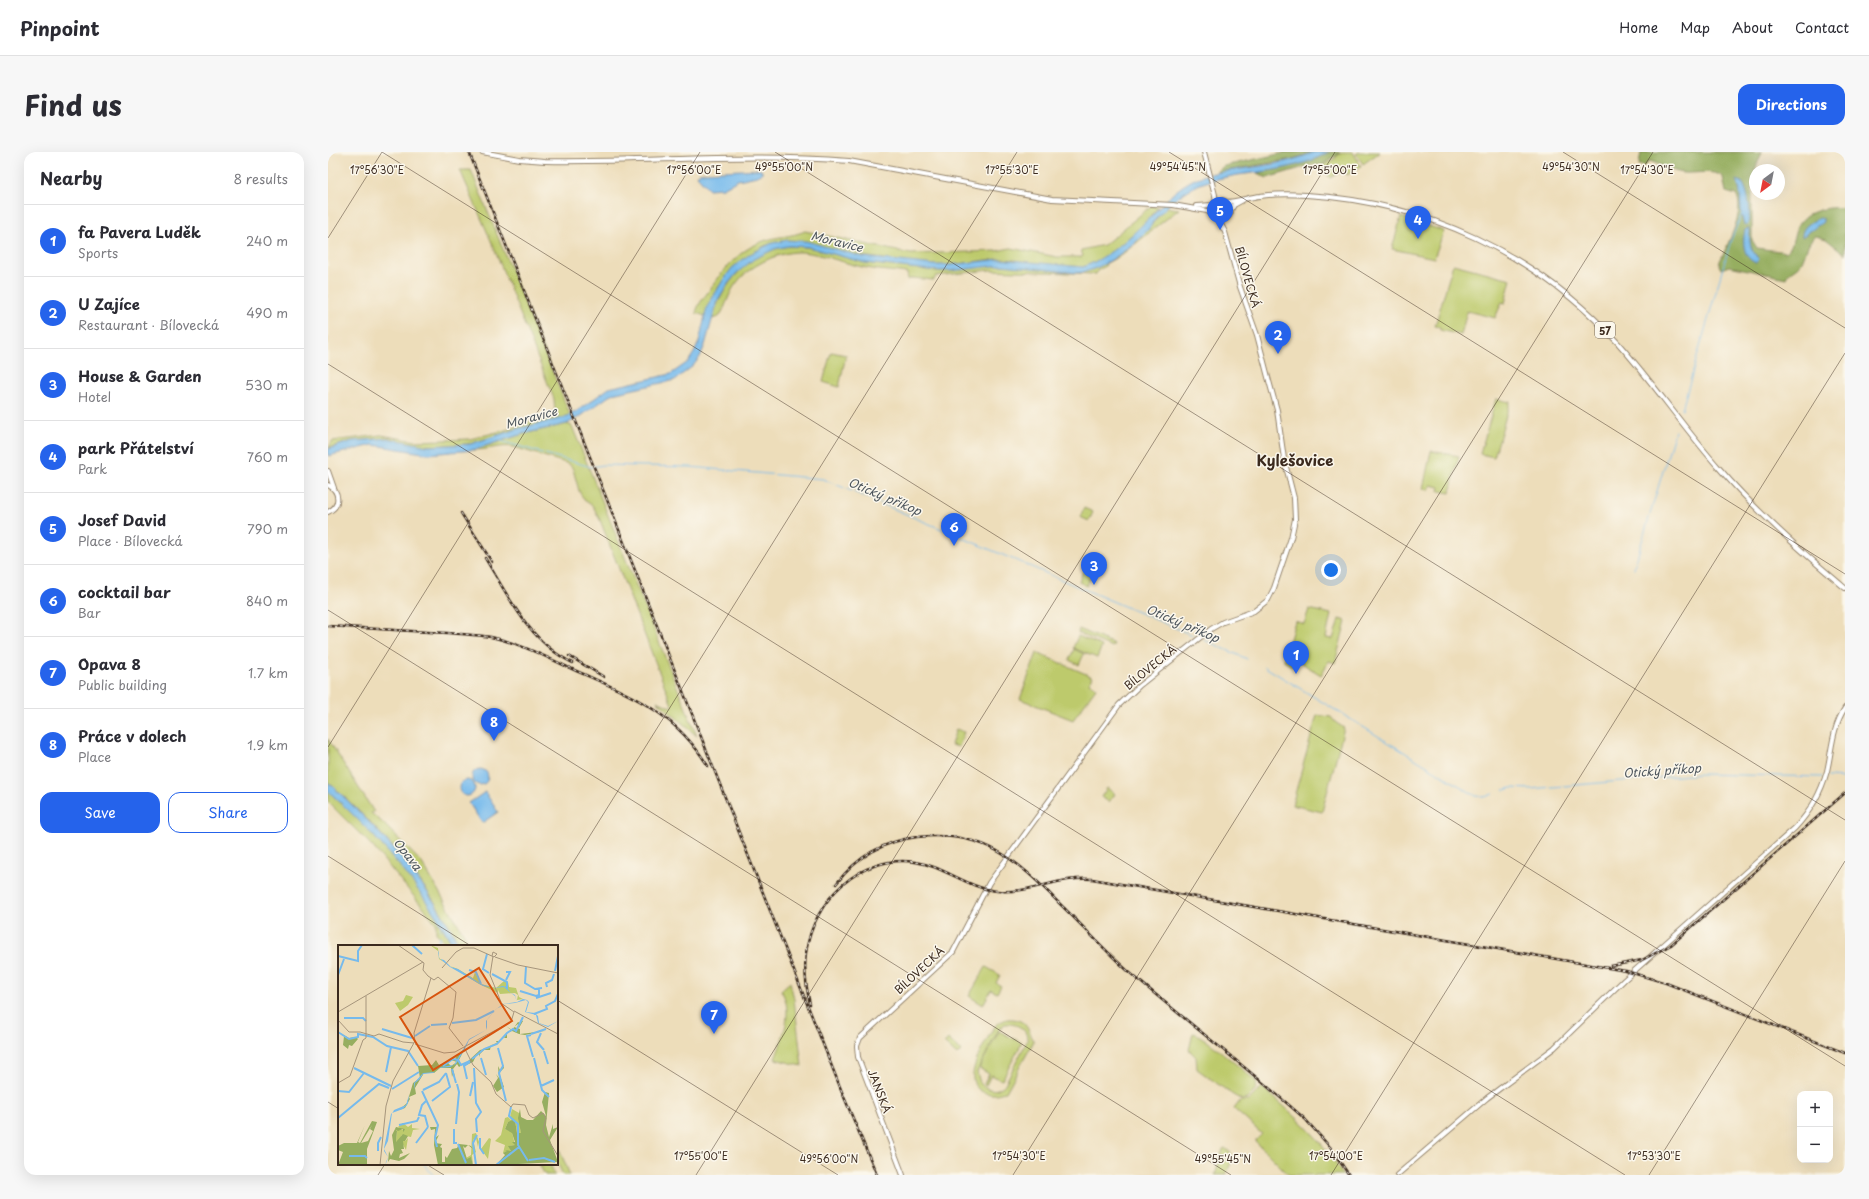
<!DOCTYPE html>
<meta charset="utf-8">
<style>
:root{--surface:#fff;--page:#f7f7f7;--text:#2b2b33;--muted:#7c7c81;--line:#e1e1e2;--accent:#2563eb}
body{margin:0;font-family:"Playpen Sans",sans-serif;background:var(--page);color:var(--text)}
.controls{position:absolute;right:12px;bottom:12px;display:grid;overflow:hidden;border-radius:8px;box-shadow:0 4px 16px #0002}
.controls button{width:36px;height:36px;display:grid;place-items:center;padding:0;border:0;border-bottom:1px solid var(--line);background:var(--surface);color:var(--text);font:20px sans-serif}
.compass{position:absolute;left:1421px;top:12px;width:36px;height:36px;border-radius:50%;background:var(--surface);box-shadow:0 4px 16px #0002;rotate:212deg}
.you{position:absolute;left:1003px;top:418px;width:14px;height:14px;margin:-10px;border:3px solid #fff;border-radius:50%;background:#1a73e8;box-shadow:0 0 0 6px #1a73e833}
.badge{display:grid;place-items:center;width:26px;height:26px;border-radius:50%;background:var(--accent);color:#fff;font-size:13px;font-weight:700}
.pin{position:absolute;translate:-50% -33px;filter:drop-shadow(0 1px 2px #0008)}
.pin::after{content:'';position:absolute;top:21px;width:14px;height:12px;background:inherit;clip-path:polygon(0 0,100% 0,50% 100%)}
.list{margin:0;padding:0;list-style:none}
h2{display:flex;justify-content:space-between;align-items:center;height:52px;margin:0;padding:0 16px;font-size:17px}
h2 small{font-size:13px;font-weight:400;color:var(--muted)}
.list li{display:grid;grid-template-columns:26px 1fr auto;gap:12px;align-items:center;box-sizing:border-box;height:72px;padding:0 16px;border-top:1px solid var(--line)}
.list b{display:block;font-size:15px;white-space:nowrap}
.list p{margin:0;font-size:13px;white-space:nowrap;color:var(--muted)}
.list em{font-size:13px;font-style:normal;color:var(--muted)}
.actions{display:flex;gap:8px;padding:12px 16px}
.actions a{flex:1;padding:9px 0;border:1px solid var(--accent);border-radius:12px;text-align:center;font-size:14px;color:var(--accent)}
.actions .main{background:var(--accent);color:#fff}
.map{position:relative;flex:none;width:1517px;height:1023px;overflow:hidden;border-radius:12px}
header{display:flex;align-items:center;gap:24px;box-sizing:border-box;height:56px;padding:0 20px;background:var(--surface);border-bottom:1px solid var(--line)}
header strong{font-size:19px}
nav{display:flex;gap:22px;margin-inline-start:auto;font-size:14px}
.intro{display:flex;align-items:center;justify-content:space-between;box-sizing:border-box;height:96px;padding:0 24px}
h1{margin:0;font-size:28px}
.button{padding:10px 18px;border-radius:12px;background:var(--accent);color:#fff;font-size:14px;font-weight:700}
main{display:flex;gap:24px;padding:0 24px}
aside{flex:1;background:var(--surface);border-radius:12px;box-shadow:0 4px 16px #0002}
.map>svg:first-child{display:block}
</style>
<header>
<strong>Pinpoint</strong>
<nav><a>Home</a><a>Map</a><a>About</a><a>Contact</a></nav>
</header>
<div class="intro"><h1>Find us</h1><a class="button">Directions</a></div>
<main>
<aside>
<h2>Nearby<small>8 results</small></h2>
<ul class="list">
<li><span class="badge">1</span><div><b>fa Pavera Luděk</b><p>Sports</p></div><em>240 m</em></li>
<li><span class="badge">2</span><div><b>U Zajíce</b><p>Restaurant · Bílovecká</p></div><em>490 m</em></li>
<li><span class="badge">3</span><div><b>House &amp; Garden</b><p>Hotel</p></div><em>530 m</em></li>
<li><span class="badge">4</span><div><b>park Přátelství</b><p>Park</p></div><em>760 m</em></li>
<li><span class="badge">5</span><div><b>Josef David</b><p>Place · Bílovecká</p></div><em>790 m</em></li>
<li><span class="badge">6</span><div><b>cocktail bar</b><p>Bar</p></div><em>840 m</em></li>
<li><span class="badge">7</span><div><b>Opava 8</b><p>Public building</p></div><em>1.7 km</em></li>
<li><span class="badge">8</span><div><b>Práce v dolech</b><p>Place</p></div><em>1.9 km</em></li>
</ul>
<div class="actions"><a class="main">Save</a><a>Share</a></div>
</aside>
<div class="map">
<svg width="1517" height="1023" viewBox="0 0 1517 1023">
<rect width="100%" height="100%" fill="#fbf7ec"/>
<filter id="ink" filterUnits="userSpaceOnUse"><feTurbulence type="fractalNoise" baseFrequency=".025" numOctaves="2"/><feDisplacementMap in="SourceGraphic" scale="8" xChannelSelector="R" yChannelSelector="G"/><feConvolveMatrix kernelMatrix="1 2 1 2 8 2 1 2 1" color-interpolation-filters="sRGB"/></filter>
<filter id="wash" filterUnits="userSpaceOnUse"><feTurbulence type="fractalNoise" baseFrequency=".012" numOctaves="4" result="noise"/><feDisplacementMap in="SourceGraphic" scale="16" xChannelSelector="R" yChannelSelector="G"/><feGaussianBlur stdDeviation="0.9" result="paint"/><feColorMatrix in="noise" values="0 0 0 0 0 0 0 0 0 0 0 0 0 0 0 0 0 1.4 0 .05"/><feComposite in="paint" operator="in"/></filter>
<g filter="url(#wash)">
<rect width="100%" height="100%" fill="#edddba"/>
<!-- green -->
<path fill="#bdca6c" stroke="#7c7a45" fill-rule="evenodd" d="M1014,0H1025L1033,14L1019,23L1016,18L1002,26L994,14L1008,6V4Z
M1031,0H1052L1035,12L1028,2Z
M132,18H143L242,263L235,266L192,276L142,292L100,294L49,287L24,289L1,296L4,289L53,283L88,289L142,287L181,277L211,266L227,259L226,247L164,91Z
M886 58a7 7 0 1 1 14 0a7 7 0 1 1-14 0Z
M823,54L830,55C810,79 785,104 755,115C727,117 700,108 673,107C656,107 638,112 621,113C595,115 566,108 540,105C499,101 480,79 436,94C411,115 385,130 377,164L368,161C370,152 375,147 380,140C395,119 408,100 433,90C447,84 464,85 477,79L583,102L668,99L683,96L729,105H753L755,104L753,98L776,93Z
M838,55L851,57L792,104L777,112L778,114L770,118L768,122H766L662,118L608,124L606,128L584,126L580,128L579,121C566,119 552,119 539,116C517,112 496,102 474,100C452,99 425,112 411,128C400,140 399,154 391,165L384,167C393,137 414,107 446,97C476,88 506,103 535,110C546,113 559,113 571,114C588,116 605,120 622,119C639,118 656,113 673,113C697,113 725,119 749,121C771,120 804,95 819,79C825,71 831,63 838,55Z
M1073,65L1116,79L1106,106L1064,97Z
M1125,112L1183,127L1177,151L1174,150L1167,166L1139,159L1133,183L1112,178V175L1107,174Z
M503,200L518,203L511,235L495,230Z
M1168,247L1182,250L1166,305L1152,302Z
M239,272L244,274L369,584L329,549L343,555L344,553L272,368L265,354L256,348L251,339L245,317L241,312L186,295C173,293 159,298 145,298L195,282Z
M1103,299L1131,304L1122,341L1111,339L1112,335L1103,333L1101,338L1095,337Z
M756,356L765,360L761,369L752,365Z
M755,419L763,423L759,434L751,430Z
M981,457L1003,462L998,486L1005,487L1011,467L1018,469L1007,511L1001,509L993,523L967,507L964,514L956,509L967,469L976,472Z
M751,477L786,492L784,495L750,481Z
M750,484L774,494L769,506L745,496Z
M746,497L756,502L751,513L741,508Z
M709,501L765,525L761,531L768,536L745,568L692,547Z
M989,563L1003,565L1007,570L1016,576L994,660L964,653Z
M628,577L636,580L631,595L623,593Z
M0,587L46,660L43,661L55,671L94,711L143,794H132C98,727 55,680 0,630Z
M779,636L787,642L781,650L773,645Z
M0,639C43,678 80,719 111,768V773L116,778L125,794H113L116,789L108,781V771L45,695L0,650Z
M658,815L672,823L668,831L673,834L669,841L663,838L655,853L641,844Z
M462,830L466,847L474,914L447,907C455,885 466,860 453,838Z
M679,867C698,866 699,876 706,889L678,940C674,940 669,943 663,942C625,937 657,891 667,874L672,870ZM677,872C689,871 700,877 699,889L677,932C669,941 659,938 652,931L649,920L671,877Z
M671,879L694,891L674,928L663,923L658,933L656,932L661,922L651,916Z
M865,881C873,881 918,921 927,928C932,936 924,942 919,947L914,948L905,943L869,917L868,905L861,898Z
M620,887L633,899L629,903L616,891Z
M934,935C965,962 994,986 1015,1023H961L927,989L934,982L906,957L912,949H920Z
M229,992L242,1023H235L229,1010Z
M897,996L905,1003V1006L898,1023H887L895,997Z
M211,1012H222L227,1023H217Z"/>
<!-- forest -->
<path fill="#96ae60" stroke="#686c3f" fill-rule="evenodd" d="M960,0H986L965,7L887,21L896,14Z
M1001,0H1013L994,13H983L939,26L929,21L982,9Z
M1313,0H1434L1427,18L1424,36V88L1429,96L1458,100C1465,95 1465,85 1468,77C1475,59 1500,54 1517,56V102L1498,87L1488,84C1479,88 1478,103 1473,111C1468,118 1461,118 1458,126L1401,114L1393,117L1391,113L1392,109C1399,93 1418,59 1408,43L1398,40L1395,25C1387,17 1366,22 1355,21C1343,19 1333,13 1322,9L1319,10L1318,14L1311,13ZM1411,34L1421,58L1415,69ZM1420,76L1423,98L1431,107L1416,95L1417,78Z"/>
<!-- water -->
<path fill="#76baec" stroke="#587285" d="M986,0H1001C974,16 940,19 910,23C895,26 879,28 866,35C852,42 839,54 829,65C825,70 822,76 818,80C802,96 772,120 749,121L674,113L623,119H609L537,111L480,95L461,94L447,97L426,107L409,121L400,132L389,151L377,193L372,205L365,214L347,228L284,242L253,264L239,272L195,282L145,298L101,302L45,293L0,304V297L24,289L49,287L59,286L100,294L142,292L192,276L235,266L249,259L281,236L343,222L360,210L366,201L371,190L379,155L395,128L404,116L422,102L444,91L459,88L478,89L536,105L607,113H621L672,107L755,115C776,107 796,91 812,75C829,60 841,41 861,30C874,22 891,20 906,18C932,14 962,11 986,0Z
M431,17L434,19V21L429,24L410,28L395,36L381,37L369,24L371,21L377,20Z
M1409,28L1414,30C1421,39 1424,63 1419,74L1416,73C1411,60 1414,42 1409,28Z
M1492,66L1495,67V70L1474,85C1473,75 1484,69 1492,66Z
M1420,76L1422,78C1421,90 1422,98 1431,107L1428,111C1415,106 1414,90 1417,78Z
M144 625a8 8 0 1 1 16 0a8 8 0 1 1-16 0Z
M131 636a8 8 0 1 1 16 0a8 8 0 1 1-16 0Z
M0,630C54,680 98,728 132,794H125C93,733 50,685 0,639Z
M157,640L170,660L154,671L141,651Z"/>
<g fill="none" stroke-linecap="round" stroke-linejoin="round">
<!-- stream -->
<path stroke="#76baec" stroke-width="1" d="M1354,257L1403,88L1414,61
M173,289L263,315L275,313L362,315L495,327L869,485
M1306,416L1347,279
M874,487L919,507
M937,515L1148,644L1157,645L1165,642
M1500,625L1517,626
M1176,638L1184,636L1202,637L1373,622L1494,625
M113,778V772
M109,794L112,784
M96,1012L105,1023"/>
</g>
</g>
<g filter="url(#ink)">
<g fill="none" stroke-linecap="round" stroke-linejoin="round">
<defs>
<path id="major" d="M154,0L191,7L217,9C318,11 420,0 521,9L724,47L845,53L879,59L885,63
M876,0L887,43L888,51
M883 58a10 10 0 1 1 20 0a10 10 0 1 1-20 0Z
M898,50C909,50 921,45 932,44C947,42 963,42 978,43C1097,50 1209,102 1289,190C1325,230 1355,275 1391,316C1429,360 1472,398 1517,436
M868,54L885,53
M903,58L906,53L915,48
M0,319L6,336
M0,333C12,339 13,354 0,360
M575,1023L530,905L529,894L532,886L625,800L661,731L791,553L811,534L883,477L895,470L926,459L940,448L946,436L963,386L967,367L966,346L956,307L949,258L941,229L929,183L912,135L897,80L890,67
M1069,1023L1159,946L1226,896L1296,828L1467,676C1482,660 1493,641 1499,619C1504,598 1504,576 1517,556"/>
</defs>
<!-- major casing -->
<use href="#major" stroke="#94846c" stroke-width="6"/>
<!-- major -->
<use href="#major" stroke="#fff" stroke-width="4"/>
<defs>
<path id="rail" d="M141,0L516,945L549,1023
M133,361L164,410
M157,406C181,445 202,491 245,511
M0,474C33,476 67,478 100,480C121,481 142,482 163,485C191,491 216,504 242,516C299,542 345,557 380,614
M241,504L276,525
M508,732C528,706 555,689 589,685C655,678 687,706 730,750C754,773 776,798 801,820C859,870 920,916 977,967L1002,995L1021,1023
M1283,814L1314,808L1343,793L1517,641
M482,852C478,835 476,817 478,801C485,748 532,702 587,710C616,714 639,736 669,739C702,742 731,724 764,727L1298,819L1338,831L1517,901"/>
</defs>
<!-- rail casing -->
<use href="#rail" stroke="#3b2a1e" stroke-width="2.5"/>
<!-- rail -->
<use href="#rail" stroke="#fbf7ec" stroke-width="1" stroke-dasharray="3" stroke-linecap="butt"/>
</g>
</g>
<!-- ticks -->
<path fill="none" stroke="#3b2a1e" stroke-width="1" stroke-opacity="0.45" d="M54,0L1517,914M447,0L1517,668M841,0L1517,422M1235,0L1517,176M0,86L54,0M0,212L1297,1023M0,458L903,1023M0,595L372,0M0,704L143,794M193,794L689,0M229,848L510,1023M0,950L11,957M98,1012L116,1023M50,1023L57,1012M368,1023L1007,0M685,1023L1325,0M1003,1023L1517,201M1321,1023L1517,709"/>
<g text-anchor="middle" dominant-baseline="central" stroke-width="3" stroke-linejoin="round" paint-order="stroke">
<!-- shield labels -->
<rect fill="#fbf7ec" stroke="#75685c" stroke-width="1" x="1267" y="170" width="20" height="16" rx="3"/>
<g font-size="10" font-weight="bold" fill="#3b2a1e">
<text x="1277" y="178">57</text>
</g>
<!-- street labels -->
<g font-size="11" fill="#3b2a1e" stroke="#fbf7ec">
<text transform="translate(920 125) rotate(74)">BÍLOVECKÁ</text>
<text transform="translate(822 515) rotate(-39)">BÍLOVECKÁ</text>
<text transform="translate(591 818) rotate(-43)">BÍLOVECKÁ</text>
<text transform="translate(552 939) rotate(69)">JANSKÁ</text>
</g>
<!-- water labels -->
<g font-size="12" font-style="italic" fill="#4d555c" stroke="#fbf7ec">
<text transform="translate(509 89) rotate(14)">Moravice</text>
<text transform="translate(203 265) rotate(-15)">Moravice</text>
<text transform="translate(557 344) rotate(23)">Otický příkop</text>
<text transform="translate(855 471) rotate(23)">Otický příkop</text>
<text transform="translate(1334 618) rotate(-4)">Otický příkop</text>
<text transform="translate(80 702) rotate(52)">Opava</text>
</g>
<!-- district labels -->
<g font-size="15" font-weight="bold" fill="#3b2a1e" stroke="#fbf7ec">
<text x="967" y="307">Kylešovice</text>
</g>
</g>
<!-- overview -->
<g transform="translate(10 793)">
<rect width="220" height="220" fill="#edddba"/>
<path d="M92,0L100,3L101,13L112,21L120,24L135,33L137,27L143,39L158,43L166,36L170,37L171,42L178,43L181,52L185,54L179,55L180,50L177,48L162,49L160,45V48L141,39L101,14L100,6ZM68,50L75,52L70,60L62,66L57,58L65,56ZM174,164L181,168L183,188H179L177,175L172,172ZM170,172L174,176L170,177L167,184L174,187L177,200L171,201L173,206L165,208L167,200L157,196L163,190L167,173ZM65,178L70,182L74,179V183L82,184L75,185L73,192L64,190L62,195L67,196L70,193L68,205L63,196L60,203L58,196L59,186L57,184L66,185L60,182ZM138,188L141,197L140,202L138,193L135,195L138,207L134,210L135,220L133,213L129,215L128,213L133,210L134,189ZM151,193L153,194L150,214L143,204Z" fill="#bdca6c"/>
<path d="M183,75L185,76L181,83L180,79L176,82L182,84V89L207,86L187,90L181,89L174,86L169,88V93H166L169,89L159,99L153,100L152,105H146L142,109V112L141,109L138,111L135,117L126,121L127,125L125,119L121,122L119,119L115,124L117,132L115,129L114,132L113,123H102L96,128H86L77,143L78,149L71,152L72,154L67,163L61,165L69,158L75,138L82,133L80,121L94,120L98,115L101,120L112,117L110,118L113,121L119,117L113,115H119L117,113L127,103L121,115L123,120L128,118L142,105L151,103L153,100L159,98L158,96H161L169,88L173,85L168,81L174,85L180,77L182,78ZM0,87L11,93L18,92L20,94L14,101L11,100L10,104L5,100L6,91ZM160,103L166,123L161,128L166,142L159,147L155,141L160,133L158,129L161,133L160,121L162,125L165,122ZM207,147L211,148L208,180L211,192L215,179V184L220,182L212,195L220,217L158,220L167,210L165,208L169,206L167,205L173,206L170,201L177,200L174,197H177L174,188L167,184L170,177L174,175L171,171V166V171L177,175L179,188H183L180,173L182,164L183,172L189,175H195L203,166L208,171L204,157ZM34,176L39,177L29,204V220H0L5,207L0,205V201L6,198H19L27,180L20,197L22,198ZM34,180L32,184L35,186L30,196L23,198ZM58,182L67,184L66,186L65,187V184L60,186L57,184L59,186L58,197L65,189L70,191L67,196H65L66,204H63L65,208L62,209L61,213L72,208L66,214L61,216L52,214L50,217L51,206L53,211L56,205L54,190ZM92,182H100L97,193L101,190L97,198L104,199L102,202L104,203V217H107V211L109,213L114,204L119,203L121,199L130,200L133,201L135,204L130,200L127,203L125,201L129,214L133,212L135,220H100L96,200L97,184L93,185Z" fill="#96ae60" fill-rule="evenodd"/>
<path d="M93,0L100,5L101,8V12L102,14L106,15L113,22L120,24L143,39L156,43L165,41L168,42L173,48L177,50L179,57L185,54L189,55L191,57L188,67L197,68L200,71L201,78L210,81L220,76L210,82L200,78L198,70L187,67L190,57L188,55L177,58L166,59L162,62L158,64L149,75V82L148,85L131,95L128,102L118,119L112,122L102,123L97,127L95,128L85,129L82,134L77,138L76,145L71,150L70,158L69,160L65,164L54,168L50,196L46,204L50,212L49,216L47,220L50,212L46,206V203L53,169L55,167L56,165L68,160L71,150L76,145V138L85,128L81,125L80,122L79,118L81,125L85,128L97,127L103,122L116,120L131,94L148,85V76L157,65L165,59L179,57L177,51L173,48L166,42L156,43L145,41L112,22L101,13L100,5Z" fill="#76baec"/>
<path fill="none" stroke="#76baec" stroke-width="2" d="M74,0L84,9M149,9L145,24L151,28M0,11L20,16V6L24,0M188,22L187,38L197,44L204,43M131,25L138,27L143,39M217,26L220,11M168,27H172L168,35M154,29L169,37V44M0,30L6,14M209,42L208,38L214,35L216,29M182,46L198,51L201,50V44M198,53L213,48M196,69L209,64L208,61L217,56L220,49M6,73H25L28,76M114,78L138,75L156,66M93,80L109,79M44,84L74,93M0,87L11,94L20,92V89L35,92L49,101L70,106L80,121M203,88L199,97L206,105M193,89L208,84M193,90L189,91L195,112M77,91L92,81M160,103L165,121L161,128L168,156M206,106L210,119M143,113L148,130M196,113L204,145L211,152M134,114L146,104L159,99L169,88L175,84L178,86L185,72M105,121L115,114L120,115L123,120L132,116M16,123L53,141M136,123L138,158L143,167L138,174L139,187M114,124L118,138M48,127L53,102M129,134L126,121L132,117M203,141L216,135M54,144L81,127M85,145L101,137L108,128M0,146L11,147L26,128M84,146L100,180L97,193L99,202M132,151L135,137M88,156L84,160L81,170L87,171L90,182M94,156L112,142L108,128M173,162L171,171L180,179V200L190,216M0,173L41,139L51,143M118,179L121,147L119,139M61,180L79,176L81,172M116,184V198H119M142,193V203L146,209M78,198L90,182M120,199L128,218M40,206V198L43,192M11,211H27L29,213M191,215L206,213L217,217M138,220L135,198L139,190M158,220L181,202"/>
<path fill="none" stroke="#a6957c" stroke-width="1" d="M60,0L86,18L85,25L90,31L96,35L100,32M155,11L152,30L163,57M157,12L180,20L220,28M104,23L118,7L125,3H136L156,12L159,9L155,7L154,11M100,32L118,47L115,73L111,83L125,101M176,66L220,89M0,67L85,17M0,75L11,87H22L36,91L41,89L65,97L76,98M77,97L76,88L93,33M77,99L106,108L117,107L126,102M126,102L135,120L153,137L158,149L173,162L175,159L187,160L191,170L195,173L205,168L208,173L205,186L220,211M126,102L173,77L176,67L163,58M0,138L12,131L25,95L28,93V51M42,220L48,161L55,136L77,96"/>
<path fill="#d7540e" fill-opacity="0.15" stroke="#d7540e" stroke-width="2" d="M141,23L174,76L95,125L62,72Z"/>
<rect width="220" height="220" fill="none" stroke="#3b2a1e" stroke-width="2"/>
</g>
<g font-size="10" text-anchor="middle" fill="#3b2a1e" stroke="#fbf7ec" stroke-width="3" stroke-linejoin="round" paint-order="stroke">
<text x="456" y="19">49°55'00"N</text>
<text x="850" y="19">49°54'45"N</text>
<text x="1243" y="19">49°54'30"N</text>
<text x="49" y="22">17°56'30"E</text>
<text x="366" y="22">17°56'00"E</text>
<text x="684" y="22">17°55'30"E</text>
<text x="1002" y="22">17°55'00"E</text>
<text x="1319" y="22">17°54'30"E</text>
<text x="373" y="1008">17°55'00"E</text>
<text x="691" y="1008">17°54'30"E</text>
<text x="1008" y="1008">17°54'00"E</text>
<text x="1326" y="1008">17°53'30"E</text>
<text x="501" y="1011">49°56'00"N</text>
<text x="895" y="1011">49°55'45"N</text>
</g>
</svg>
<div class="controls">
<button>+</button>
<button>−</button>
</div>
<svg class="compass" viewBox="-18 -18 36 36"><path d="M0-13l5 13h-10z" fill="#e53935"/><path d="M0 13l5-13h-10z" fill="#7c7c81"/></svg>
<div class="you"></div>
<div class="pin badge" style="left:968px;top:522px">1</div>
<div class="pin badge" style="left:950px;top:202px">2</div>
<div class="pin badge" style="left:766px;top:433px">3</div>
<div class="pin badge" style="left:1090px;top:87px">4</div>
<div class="pin badge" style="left:892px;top:78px">5</div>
<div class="pin badge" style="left:626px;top:394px">6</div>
<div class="pin badge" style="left:386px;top:882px">7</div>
<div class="pin badge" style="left:166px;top:589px">8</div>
</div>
</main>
